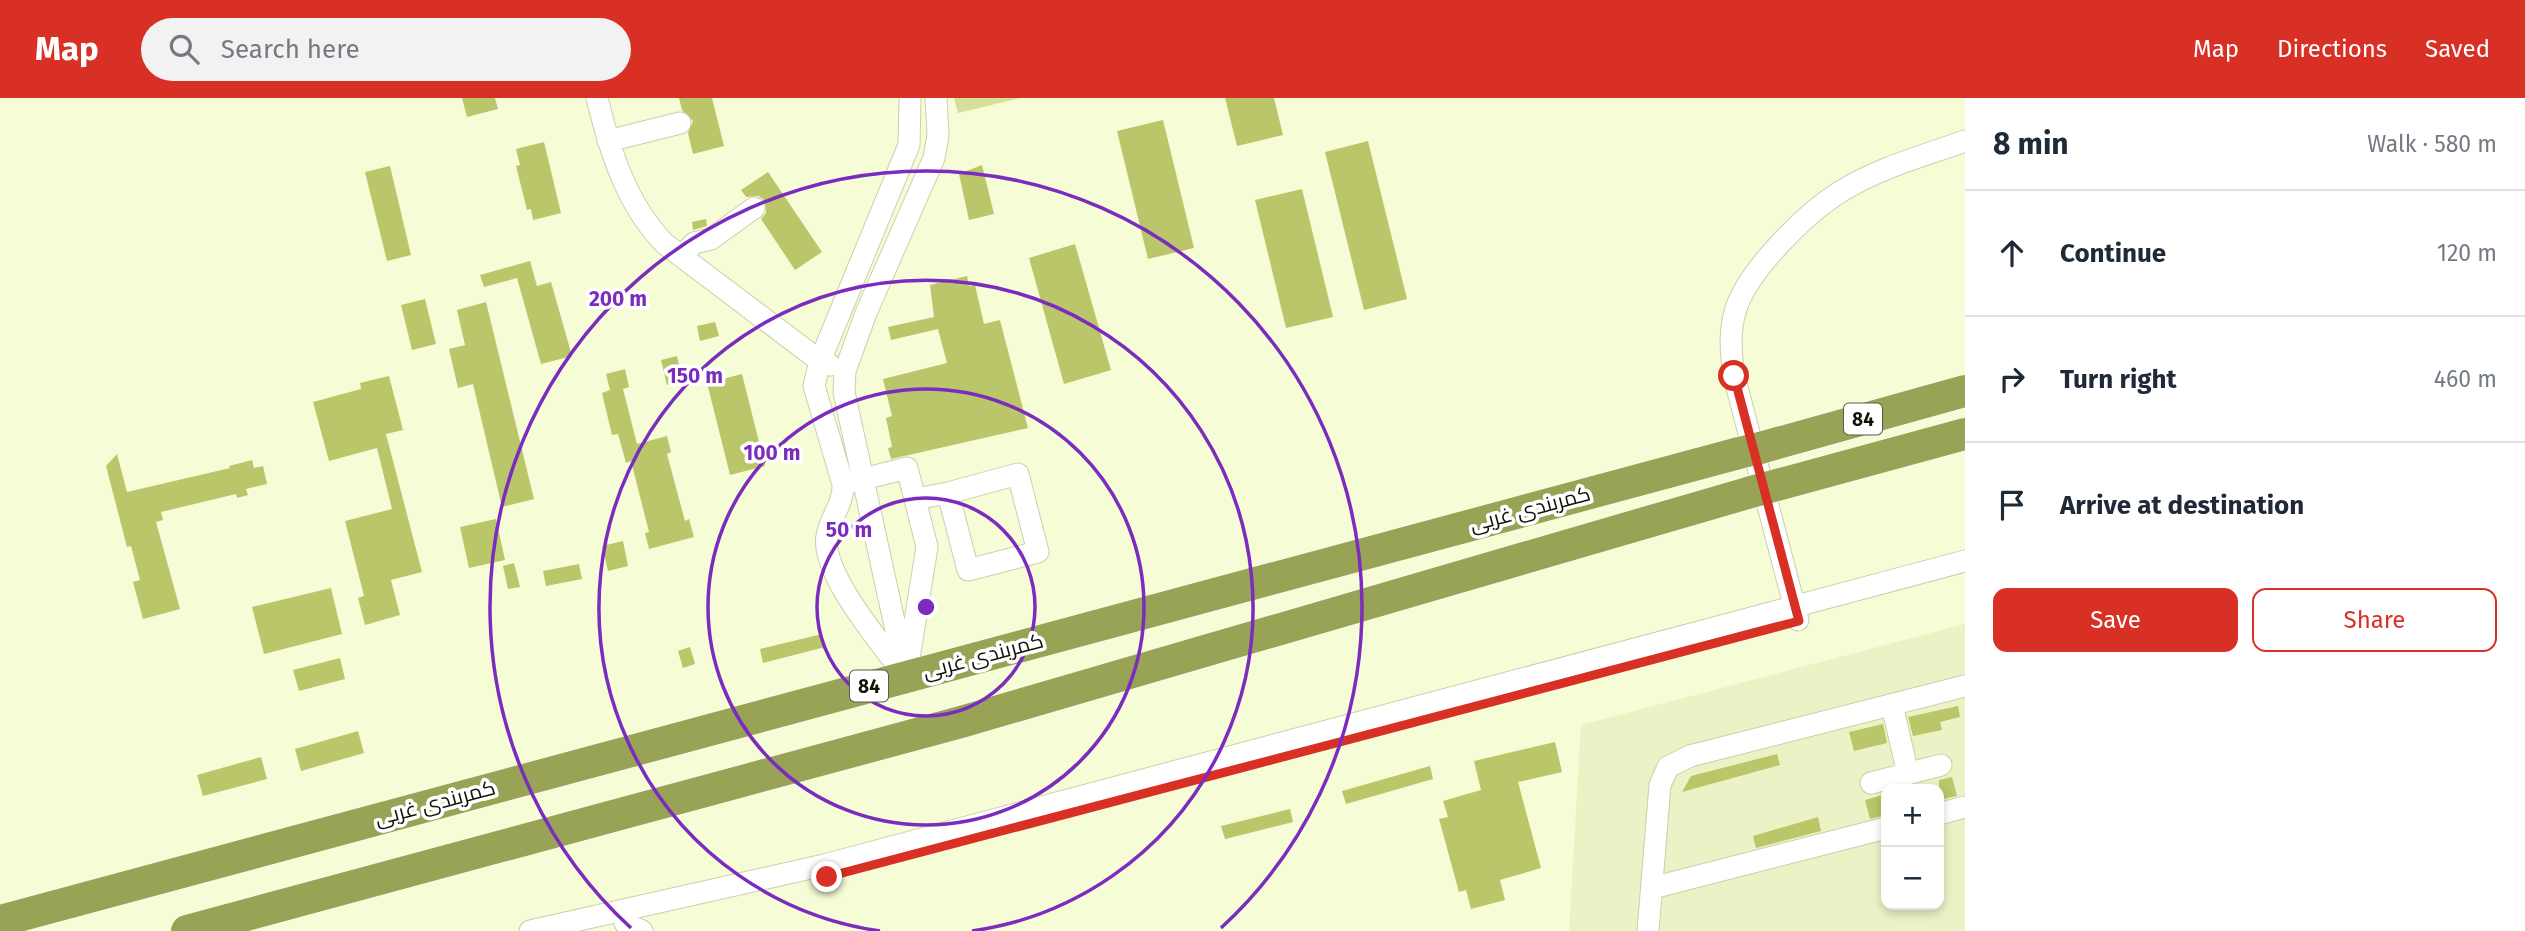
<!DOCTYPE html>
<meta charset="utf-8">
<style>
:root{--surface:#fff;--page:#f2f2f3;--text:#1f2937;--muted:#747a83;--line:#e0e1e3;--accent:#d93025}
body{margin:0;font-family:"Fira Sans",Cairo,sans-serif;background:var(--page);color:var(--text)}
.controls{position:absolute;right:21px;bottom:21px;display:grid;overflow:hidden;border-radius:14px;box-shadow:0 4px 10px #0003}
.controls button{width:63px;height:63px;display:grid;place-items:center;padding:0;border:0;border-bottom:2px solid var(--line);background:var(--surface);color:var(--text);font:35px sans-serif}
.stop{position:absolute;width:21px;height:21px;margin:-16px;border:5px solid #d93025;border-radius:50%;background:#fff}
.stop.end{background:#d93025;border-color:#fff;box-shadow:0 2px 7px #0008}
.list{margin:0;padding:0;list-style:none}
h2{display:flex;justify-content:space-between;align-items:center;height:91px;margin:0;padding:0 28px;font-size:30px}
h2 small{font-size:23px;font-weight:400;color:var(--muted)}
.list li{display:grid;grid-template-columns:46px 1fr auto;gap:21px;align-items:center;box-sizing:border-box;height:126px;padding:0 28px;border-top:2px solid var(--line)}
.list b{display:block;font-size:26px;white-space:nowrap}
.list em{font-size:23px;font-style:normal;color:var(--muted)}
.actions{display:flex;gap:14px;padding:21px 28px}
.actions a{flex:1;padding:16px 0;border:2px solid var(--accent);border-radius:14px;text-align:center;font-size:24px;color:var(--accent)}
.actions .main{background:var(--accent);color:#fff}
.icon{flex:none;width:38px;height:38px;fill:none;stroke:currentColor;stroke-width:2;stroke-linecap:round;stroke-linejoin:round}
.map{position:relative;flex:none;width:1965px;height:833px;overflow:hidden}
header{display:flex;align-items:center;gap:42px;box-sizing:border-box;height:98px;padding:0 35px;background:var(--accent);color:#fff}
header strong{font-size:33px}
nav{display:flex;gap:38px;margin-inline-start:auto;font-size:24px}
.search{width:490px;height:63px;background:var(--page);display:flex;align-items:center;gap:18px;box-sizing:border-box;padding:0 24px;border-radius:38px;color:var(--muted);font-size:26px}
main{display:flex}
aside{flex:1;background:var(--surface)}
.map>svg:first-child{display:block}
</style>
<header>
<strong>Map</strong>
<div class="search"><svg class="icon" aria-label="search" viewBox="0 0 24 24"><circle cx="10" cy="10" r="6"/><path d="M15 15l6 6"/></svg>Search here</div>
<nav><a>Map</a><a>Directions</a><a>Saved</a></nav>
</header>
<main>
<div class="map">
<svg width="1965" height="833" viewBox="0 0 1965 833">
<rect width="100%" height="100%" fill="#f5fcd6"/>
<!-- built -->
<path fill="#ebf2c5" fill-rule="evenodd" d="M1965,526V833H1569L1581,627ZM1886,691H1939V807H1886Z"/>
<!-- green -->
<path fill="#d4df9a" d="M954,0H1020L958,15Z"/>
<!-- building -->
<path fill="#bac669" d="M462,0H495L498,11L467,19Z
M679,0H712L724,48L693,56L688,35L693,23L682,12Z
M1225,0H1274L1283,37L1237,48Z
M1163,22L1194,150L1148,161L1117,33Z
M1368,43L1407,201L1364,212L1325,54Z
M544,44L561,115L533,122L531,111L527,112L516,68L520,67L516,51Z
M982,67L994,116L969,122L959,76Z
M390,68L411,157L387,163L365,74Z
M768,74L822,154L795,172L761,121L766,115L765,103L759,98L746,99L741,92Z
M1302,91L1333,219L1286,230L1255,102Z
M706,121L707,128L693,132L692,124Z
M1075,146L1111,272L1064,286L1029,160Z
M530,163L537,188L551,184L572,258L541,266L517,180L484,189L480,177Z
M967,178L969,188L975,187L984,226L1000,222L1028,330L891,361L888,350L892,349L886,320L892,318L883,281L947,265L938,231L891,242L888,229L934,219L930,187Z
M425,201L436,246L412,252L401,207Z
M486,204L534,401L502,409L473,286L458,290L449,251L465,247L457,212Z
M715,224L719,238L700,243L697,228Z
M677,258L683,283L667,287L661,262Z
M625,271L629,289L623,291L637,346L667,338L671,354L667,356L685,423L689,421L694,439L649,451L645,435L649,434L631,363L626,365L618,336L612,337L602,295L610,292L606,276Z
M742,276L765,368L730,377L707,285Z
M389,278L403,332L386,336L422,474L391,482L400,517L365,527L358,500L364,498L345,423L392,411L377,350L329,363L313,304L361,291L360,285Z
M117,356L127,394L230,370L229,368L252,362L254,370L263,368L267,386L246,391L248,397L237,400L236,396L161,414L163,422L156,424L180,511L143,521L133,484L140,482L131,448L127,449L106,368Z
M496,421L505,462L469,470L460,429Z
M623,443L628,468L608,473L602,448Z
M514,465L520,489L508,491L503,468Z
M579,466L582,481L546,488L543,473Z
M331,490L342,536L264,556L252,509Z
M822,536L825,549L763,565L760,551Z
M690,549L695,566L683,570L678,553Z
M340,560L345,581L299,593L293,572Z
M1958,608L1960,619L1940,624L1942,632L1913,638L1908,619Z
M1883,626L1887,645L1854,653L1849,634Z
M358,633L364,655L301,673L295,651Z
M1555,644L1562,674L1518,684L1541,770L1500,782L1505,802L1471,811L1466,792L1459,794L1439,721L1448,719L1443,703L1481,692L1474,663Z
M1777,656L1780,667L1682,694L1691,678Z
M261,659L267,681L203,698L197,677Z
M1430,668L1433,681L1346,706L1342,693Z
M1952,679L1957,698L1939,702V682Z
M1886,696V717L1870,721L1865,702Z
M1290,711L1293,724L1225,741L1221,728Z
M1818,719L1821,733L1756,750L1753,738Z"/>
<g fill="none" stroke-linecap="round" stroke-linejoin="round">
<defs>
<path id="minor" d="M597,0C610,53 626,106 665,146L820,263L830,267
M608,43L680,25
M682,158L694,145L711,141L754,110
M1018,376L1038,454L968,472L948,395Z
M847,385L907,370L915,401L948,395
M1798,522L1734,278C1731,256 1729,236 1735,214C1746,174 1805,116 1840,94C1878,70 1923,58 1965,43
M908,566L927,449L915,401
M904,569L844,294L845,273L866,215L934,60L938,37L936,0
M905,578C883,547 820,475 827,438C830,419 844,406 843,386L814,288L820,263L909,47L910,0
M1892,607L1908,676
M1871,685L1941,667
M1939,716L1965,709
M1652,790L1886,730
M625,825L642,833
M530,833L824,767L1965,463
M1648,833L1660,687L1668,669L1690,658L1965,588"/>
<path id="highway" d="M1760,350L1965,293
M1777,387L1965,336
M0,823L1739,355
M187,833L961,624L1751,394"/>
</defs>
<!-- minor casing -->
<use href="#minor" stroke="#cad0ac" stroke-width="23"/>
<!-- highway casing -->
<use href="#highway" stroke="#fff" stroke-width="33"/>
<!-- minor -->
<use href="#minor" stroke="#fff" stroke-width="21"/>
<!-- highway -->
<use href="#highway" stroke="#99a355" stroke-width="32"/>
<defs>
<path id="highway-bridge" d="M1739,355L1760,350
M1751,394L1777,387"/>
</defs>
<!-- highway-bridge casing -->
<use href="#highway-bridge" stroke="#fff" stroke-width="33" stroke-linecap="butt"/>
<!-- highway-bridge -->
<use href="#highway-bridge" stroke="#99a355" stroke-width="32"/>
</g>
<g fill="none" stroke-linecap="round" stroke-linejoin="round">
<!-- route -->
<path stroke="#d93025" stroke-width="9" d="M827,779L1799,523L1734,278"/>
</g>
<!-- distance rings -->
<g fill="none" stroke="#7b2cbf" stroke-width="3.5">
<circle cx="926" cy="509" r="109"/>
<circle cx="926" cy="509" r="218"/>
<path d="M880 833A327 327 0 1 1 972 833"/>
<path d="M631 830A436 436 0 1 1 1221 830"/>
</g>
<g text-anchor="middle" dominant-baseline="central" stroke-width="7" stroke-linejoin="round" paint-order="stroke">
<!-- shield labels -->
<g fill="#fff" stroke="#585a51" stroke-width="2">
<rect x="1844" y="305.5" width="38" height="31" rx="5"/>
<rect x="850" y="572.5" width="38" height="31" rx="5"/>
</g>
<g font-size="19" font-weight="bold" fill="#111307">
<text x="1863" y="321">84</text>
<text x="869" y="588">84</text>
</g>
<!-- street labels -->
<g font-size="21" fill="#111307" stroke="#fff">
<text transform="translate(1530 411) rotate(-15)">کمربندی غربی</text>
<text transform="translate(983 558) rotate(-15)">کمربندی غربی</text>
<text transform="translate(435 705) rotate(-15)">کمربندی غربی</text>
</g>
</g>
<circle cx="926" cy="509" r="10" fill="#7b2cbf" stroke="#fff" stroke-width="3.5"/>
<g font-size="21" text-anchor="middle" font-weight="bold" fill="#7b2cbf" stroke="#fff" stroke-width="7" stroke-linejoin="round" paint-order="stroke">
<text x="618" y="208">200 m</text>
<text x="695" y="285">150 m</text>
<text x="772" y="362">100 m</text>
<text x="849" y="439">50 m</text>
</g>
</svg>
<div class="controls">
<button>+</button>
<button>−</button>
</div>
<div class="stop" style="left:1734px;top:278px"></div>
<div class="stop end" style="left:827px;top:779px"></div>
</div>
<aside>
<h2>8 min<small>Walk · 580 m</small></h2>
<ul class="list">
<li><svg class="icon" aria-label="ahead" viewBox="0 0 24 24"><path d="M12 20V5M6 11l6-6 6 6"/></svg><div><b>Continue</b></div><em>120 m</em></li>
<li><svg class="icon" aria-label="right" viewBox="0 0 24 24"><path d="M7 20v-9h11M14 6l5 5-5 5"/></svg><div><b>Turn right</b></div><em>460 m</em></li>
<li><svg class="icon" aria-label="arrive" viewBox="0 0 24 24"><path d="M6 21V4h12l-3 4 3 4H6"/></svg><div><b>Arrive at destination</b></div></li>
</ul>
<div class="actions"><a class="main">Save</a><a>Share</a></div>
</aside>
</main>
